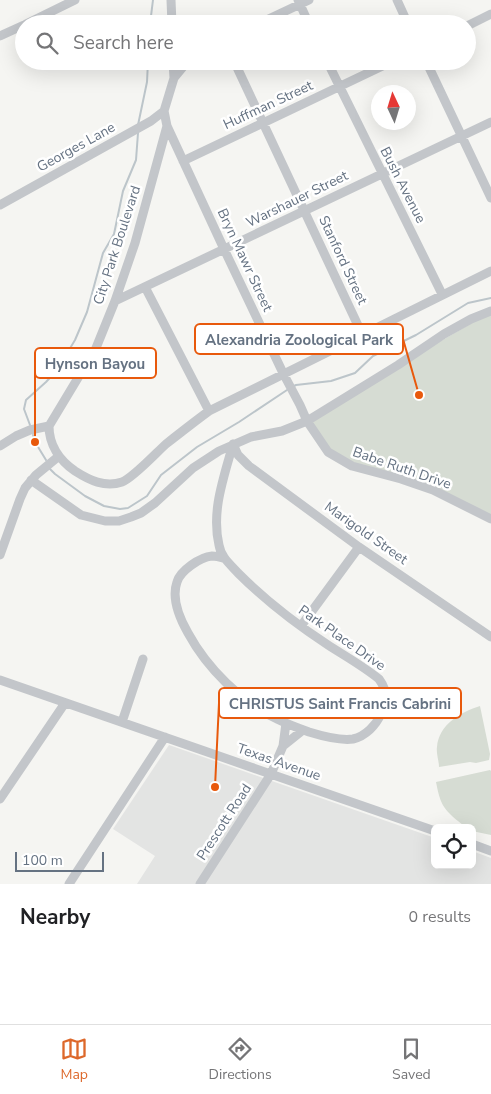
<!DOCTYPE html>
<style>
:root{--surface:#fff;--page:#f6f6f6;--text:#202124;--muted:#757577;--line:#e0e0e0;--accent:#dd682b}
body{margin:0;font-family:"Nunito Sans",sans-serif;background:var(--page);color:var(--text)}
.controls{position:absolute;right:15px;bottom:15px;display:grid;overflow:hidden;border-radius:8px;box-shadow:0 5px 20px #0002}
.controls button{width:45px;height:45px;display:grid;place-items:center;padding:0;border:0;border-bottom:1px solid var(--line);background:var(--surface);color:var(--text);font:25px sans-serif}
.compass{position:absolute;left:371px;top:85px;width:45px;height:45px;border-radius:50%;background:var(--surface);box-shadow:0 5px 20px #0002;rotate:356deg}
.scale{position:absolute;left:15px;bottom:12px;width:89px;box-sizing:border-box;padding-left:5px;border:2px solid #657282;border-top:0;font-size:14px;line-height:18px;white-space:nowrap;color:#657282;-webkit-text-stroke:4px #fff;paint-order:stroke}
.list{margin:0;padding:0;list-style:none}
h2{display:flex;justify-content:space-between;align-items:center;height:65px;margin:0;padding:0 20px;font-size:21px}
h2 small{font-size:16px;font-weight:400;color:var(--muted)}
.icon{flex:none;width:28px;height:28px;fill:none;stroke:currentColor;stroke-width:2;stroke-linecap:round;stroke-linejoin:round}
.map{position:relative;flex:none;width:491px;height:884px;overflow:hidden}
.search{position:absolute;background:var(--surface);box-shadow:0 5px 20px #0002;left:15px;right:15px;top:15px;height:55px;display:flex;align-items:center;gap:12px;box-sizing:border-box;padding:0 18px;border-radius:28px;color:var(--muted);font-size:19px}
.sheet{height:140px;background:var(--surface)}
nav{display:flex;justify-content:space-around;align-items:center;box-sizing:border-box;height:70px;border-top:1px solid var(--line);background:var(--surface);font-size:14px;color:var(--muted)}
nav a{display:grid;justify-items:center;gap:2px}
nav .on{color:var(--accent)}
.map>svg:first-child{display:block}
</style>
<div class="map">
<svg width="491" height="884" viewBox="0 0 491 884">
<rect width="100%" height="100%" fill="#f5f5f2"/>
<!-- built -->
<path fill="#e3e4e3" d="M169,745L435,838V865H472V851L491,858V884H137L155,856L113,829Z"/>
<!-- green -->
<path fill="#d6dcd3" d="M491,312V519L433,489L364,470L328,451L308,418Z
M480,706L490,754L489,760L476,763L470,762L439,767C439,761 436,753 437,747C439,724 461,712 480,706Z
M490,770L491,771V835L472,831V828C466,828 463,825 458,821C442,808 440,802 436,782Z"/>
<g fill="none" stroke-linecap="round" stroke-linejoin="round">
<!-- stream -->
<path stroke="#bcc5ca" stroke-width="2" d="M150,24L153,0
M138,125L147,82L148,61
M294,386L296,385L331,381L355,373L373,356L416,335L468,303L491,298
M30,425L24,409L26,400L46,382L57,370L75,340L87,312L103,253L114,234L123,191L136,160L138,133
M33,435L35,442L46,460
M50,469L55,474L85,496L104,506L120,509L128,508L147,496L161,475L197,447L239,422L287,390"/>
<!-- minor -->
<path stroke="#c3c6ca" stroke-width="9" d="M171,0L172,24
M298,0L309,24
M397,0L408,24
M26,24L75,0
M258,24L309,0
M467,26L491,14
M0,36L24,25
M234,61L362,334
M327,61L442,294
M426,61L491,198
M174,78L188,61
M167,126L224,249L283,373L300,405L307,421L328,452L352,466L401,479L433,490L491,519
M183,161L393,61
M0,205L151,121L164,111
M145,287L209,411
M115,301L491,122
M49,426C49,444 59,460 75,471C89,480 105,488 122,482C133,478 156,453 166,444C180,433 194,422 209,411L491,271
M49,426L96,348L115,301L135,243L167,126L164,111L174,78L173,61
M233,444L238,455L249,466L359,547L491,637
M0,446L16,436L30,430L49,426
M31,480L81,515L105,521H119L131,517L141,513L155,503L193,468L219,451L251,437L282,431L307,421L398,365L444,334L471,319L491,311
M0,555L20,499L25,488L36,475L59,456
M223,558C220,557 216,556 212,556C200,557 180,571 177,582C171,599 180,619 188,633C207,668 241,702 277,719C287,724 298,728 309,732C322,736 339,741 353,739C366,736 376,725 381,714C388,702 387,690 379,679C363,666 345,656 328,645C296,624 265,600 238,573C230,564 221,557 219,545C211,511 224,477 233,444
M301,626L359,547
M0,680L435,831
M122,722L143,659
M283,746L303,730
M0,799L65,703
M472,844L491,851
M69,884L165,737
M200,884L271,774L283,746L286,723"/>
</g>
<g text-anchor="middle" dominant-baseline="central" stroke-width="5" stroke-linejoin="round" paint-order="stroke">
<!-- street labels -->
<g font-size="14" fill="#657282" stroke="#fff">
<text transform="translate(268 105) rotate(-25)">Huffman Street</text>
<text transform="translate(76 147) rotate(-29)">Georges Lane</text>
<text transform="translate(403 185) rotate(63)">Bush Avenue</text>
<text transform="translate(297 199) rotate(-26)">Warshauer Street</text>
<text transform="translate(117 245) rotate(-72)">City Park Boulevard</text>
<text transform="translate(245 260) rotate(65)">Bryn Mawr Street</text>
<text transform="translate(343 260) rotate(65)">Stanford Street</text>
<text transform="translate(402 468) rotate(19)">Babe Ruth Drive</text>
<text transform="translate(366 533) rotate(35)">Marigold Street</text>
<text transform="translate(342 638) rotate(35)">Park Place Drive</text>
<text transform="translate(279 762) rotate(19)">Texas Avenue</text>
<text transform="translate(224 822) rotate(-57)">Prescott Road</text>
</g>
</g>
<!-- callouts -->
<path fill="none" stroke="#e8590c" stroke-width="2" d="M419 395L403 339M35 442L35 363M215 787L219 703"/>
<g fill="#e8590c" stroke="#fff" stroke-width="2">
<circle cx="419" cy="395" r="5"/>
<circle cx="35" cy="442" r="5"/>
<circle cx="215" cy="787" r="5"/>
</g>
<g fill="#fff" stroke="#e8590c" stroke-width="2">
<rect x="195" y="324" width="208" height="30" rx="5"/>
<rect x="35" y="348" width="121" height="30" rx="5"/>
<rect x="219" y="688" width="242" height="30" rx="5"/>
</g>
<g font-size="15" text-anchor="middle" font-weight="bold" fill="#657282">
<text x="299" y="345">Alexandria Zoological Park</text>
<text x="95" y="369">Hynson Bayou</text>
<text x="340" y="709">CHRISTUS Saint Francis Cabrini</text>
</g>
</svg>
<div class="controls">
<button><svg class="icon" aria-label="locate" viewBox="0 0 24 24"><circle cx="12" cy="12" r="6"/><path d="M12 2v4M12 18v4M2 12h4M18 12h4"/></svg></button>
</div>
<svg class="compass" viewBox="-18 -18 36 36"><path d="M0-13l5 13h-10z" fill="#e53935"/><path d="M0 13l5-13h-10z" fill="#757577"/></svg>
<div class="scale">100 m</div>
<div class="search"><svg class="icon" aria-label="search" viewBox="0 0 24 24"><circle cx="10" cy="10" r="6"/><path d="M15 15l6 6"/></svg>Search here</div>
</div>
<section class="sheet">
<h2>Nearby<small>0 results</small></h2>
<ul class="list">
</ul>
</section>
<nav>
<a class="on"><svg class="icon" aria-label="map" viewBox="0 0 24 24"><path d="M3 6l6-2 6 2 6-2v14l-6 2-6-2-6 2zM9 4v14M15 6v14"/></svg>Map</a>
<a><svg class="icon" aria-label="directions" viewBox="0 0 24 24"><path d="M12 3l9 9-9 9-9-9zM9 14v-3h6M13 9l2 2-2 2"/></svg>Directions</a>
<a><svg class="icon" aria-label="saved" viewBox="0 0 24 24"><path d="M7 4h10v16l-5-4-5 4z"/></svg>Saved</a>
</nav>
